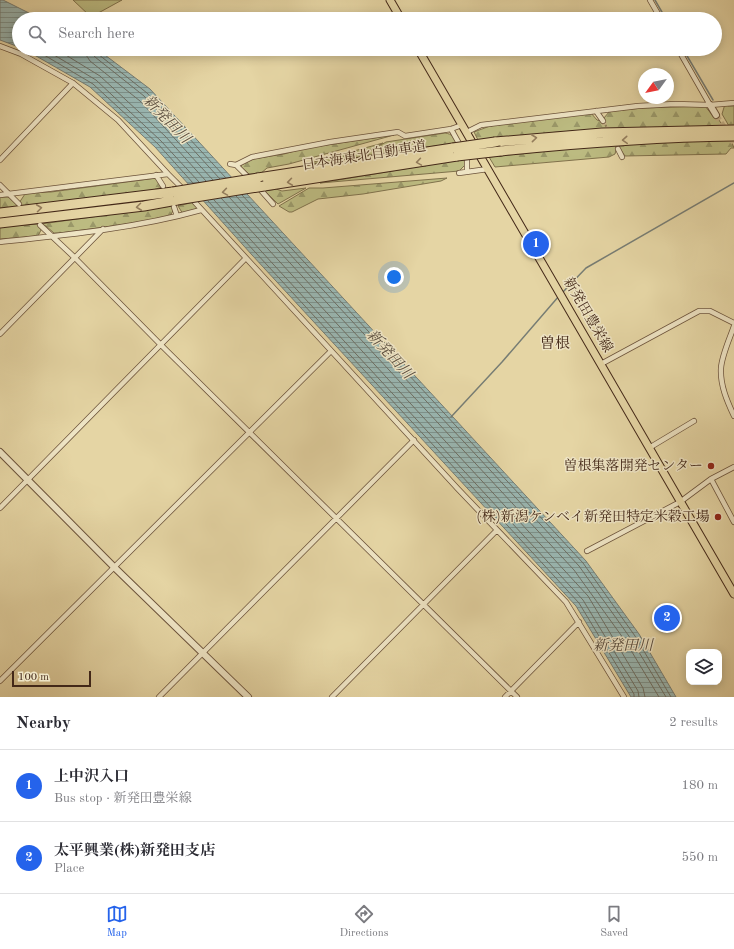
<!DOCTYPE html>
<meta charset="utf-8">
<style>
:root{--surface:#fff;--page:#f7f7f7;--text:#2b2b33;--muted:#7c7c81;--line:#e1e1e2;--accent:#2563eb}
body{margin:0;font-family:"Old Standard TT","Noto Serif JP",serif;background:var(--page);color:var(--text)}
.controls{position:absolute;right:12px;bottom:12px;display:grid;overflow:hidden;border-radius:8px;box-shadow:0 2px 10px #0003}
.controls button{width:36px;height:36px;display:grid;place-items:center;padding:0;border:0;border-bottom:1px solid var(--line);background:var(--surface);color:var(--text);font:20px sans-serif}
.compass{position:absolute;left:638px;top:68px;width:36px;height:36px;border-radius:50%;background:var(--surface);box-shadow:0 2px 10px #0003;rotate:237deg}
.scale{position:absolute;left:12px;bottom:10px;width:79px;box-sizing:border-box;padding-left:4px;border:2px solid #432818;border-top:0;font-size:11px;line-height:14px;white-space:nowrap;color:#432818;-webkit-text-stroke:3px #eee4c4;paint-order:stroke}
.you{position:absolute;left:394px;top:277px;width:14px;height:14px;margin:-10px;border:3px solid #fff;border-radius:50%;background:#1a73e8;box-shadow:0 0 0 6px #1a73e833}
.badge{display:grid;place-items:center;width:26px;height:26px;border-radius:50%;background:var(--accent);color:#fff;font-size:13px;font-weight:700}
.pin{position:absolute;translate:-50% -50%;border:2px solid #fff;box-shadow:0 1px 4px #0006}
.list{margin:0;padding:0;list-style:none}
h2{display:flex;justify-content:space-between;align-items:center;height:52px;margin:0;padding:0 16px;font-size:17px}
h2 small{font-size:13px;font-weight:400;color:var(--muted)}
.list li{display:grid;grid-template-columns:26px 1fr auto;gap:12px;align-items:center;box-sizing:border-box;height:72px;padding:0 16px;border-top:1px solid var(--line)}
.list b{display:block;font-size:15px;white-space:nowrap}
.list p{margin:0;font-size:13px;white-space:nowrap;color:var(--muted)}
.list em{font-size:13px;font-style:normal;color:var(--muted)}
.icon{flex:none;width:22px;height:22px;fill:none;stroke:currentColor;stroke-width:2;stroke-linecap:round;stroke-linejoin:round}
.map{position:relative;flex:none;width:734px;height:697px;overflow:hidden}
.search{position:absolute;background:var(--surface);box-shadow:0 2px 10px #0003;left:12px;right:12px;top:12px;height:44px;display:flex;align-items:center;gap:10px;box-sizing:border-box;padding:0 14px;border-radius:22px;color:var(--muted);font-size:15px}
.sheet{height:196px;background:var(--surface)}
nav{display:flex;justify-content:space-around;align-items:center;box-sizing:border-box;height:56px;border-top:1px solid var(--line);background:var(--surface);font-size:11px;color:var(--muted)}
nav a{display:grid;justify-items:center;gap:2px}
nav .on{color:var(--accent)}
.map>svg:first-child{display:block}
</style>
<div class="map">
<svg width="734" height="697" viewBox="0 0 734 697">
<defs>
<pattern id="forest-firs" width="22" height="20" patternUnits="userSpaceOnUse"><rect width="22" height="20" fill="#bcbb81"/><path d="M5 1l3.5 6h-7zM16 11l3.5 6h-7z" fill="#9a9869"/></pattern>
<pattern id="water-rules" width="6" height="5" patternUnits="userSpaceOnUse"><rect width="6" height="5" fill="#99b6b1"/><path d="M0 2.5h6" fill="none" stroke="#7e948f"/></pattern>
</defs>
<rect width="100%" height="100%" fill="#e5d5a4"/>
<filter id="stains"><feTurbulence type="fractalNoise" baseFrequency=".005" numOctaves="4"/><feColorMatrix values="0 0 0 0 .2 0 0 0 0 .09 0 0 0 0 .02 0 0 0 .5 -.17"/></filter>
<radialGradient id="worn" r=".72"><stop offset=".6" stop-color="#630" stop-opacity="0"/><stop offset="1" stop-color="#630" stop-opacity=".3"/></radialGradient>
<!-- green -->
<path fill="#bcbb81" stroke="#80724c" d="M73,0H122L91,17Z"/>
<!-- forest -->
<path fill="url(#forest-firs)" stroke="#80724c" d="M725,104H734V126H729L722,114Z
M705,106L713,116L716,115L722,125L721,127L608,129L603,119L610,111L643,108Z
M591,113L597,120L601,121L602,119L607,129L558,132L478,140L474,132L490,126Z
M445,133C452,134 454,137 457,143L362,156L386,142Z
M394,135L289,164L267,168L260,174H249L241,167V165L253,159L284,154L306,148Z
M690,140H731L734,148H731L726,154L625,156L617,144Z
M383,143L359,157L303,165Z
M615,144L618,152L616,150L615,154L609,157L495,167L489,157Z
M464,159L465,165L459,171L320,183Z
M157,178L162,187L153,190L22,206L19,203L25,194L28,193L51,192Z
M447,178L441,181L363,194L318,199L292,212H289L279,206L309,188H323Z
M306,188L278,204L265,191L276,189L282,191Z
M0,197H9L15,203H17L20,207L0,208Z
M194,202L197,208L192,211L183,214L178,206Z
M172,206L174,209L170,216L156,220L60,233H54L46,226L41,224Z
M38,224L42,228L38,236L0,239V227Z"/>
<!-- water -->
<path fill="url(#water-rules)" stroke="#777d74" d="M0,0H3L41,19H19V47L0,40Z
M24,49H97L150,89L586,561L639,634L676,697H631L576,606L252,255L155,147L90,87Z"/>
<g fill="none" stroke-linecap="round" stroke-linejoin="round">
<!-- shore -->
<path stroke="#6e6f64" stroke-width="1" d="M34,49L93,84L158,144L193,183
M44,49L96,80L161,141L199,182
M56,49L100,76L165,136L206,181
M85,49L86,55L90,61L140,101L213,180
M91,49L92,53L95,57L144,96L220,179
M97,49L98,54L147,93L226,178
M242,195L583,563L635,636L671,697
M236,196L579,566L631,639L666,697
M229,197L574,570L626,642L659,697
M221,198L588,596L643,688L645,697
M214,200L583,600L638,691L639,697
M208,201L579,603L634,694V697"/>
<!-- stream -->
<path stroke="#777d74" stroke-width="1.5" d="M655,0L666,19
M683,49L713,100
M562,293L586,268L734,183
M451,417L502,362L559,296"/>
<!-- minor-tunnel -->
<path stroke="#c5b288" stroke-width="4.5" stroke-dasharray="4.5 2" stroke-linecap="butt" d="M603,121L610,134"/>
<!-- tertiary-tunnel -->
<path stroke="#c5b288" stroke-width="6" stroke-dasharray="6 3" stroke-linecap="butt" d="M716,115L734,143"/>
<defs>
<path id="minor" d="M650,0L661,19
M0,46L21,54L73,83L118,120L168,174
M678,49L710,105
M596,111L603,121
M451,129L461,147
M467,132L481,125L638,106L675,104L710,105L734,103
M618,149L622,157
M465,155L467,160V171
M0,160L73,83
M230,164L236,165L252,157L330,142L398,132L405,136L451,129L462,125
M236,165L250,179
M459,173L488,169
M156,175L163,186
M0,185L19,204
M258,187L273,204
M0,195L168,174L184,190
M191,198L458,489L566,602L624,697
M174,207L177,216
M40,225L74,257L161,345L517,697
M0,242C66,235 137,228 201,210
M734,326C730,338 722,355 721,368C720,385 727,401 734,416
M0,334L103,229
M601,364L699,311H710L734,323
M649,448L694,421
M711,479L734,522
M0,508L246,258
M587,551L680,502L711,479L734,467
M0,681L331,351
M159,697L414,440
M332,697L497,530
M505,697L579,622"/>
<path id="tertiary" d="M710,105L716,115
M0,452L114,567L248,697"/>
<path id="primary" d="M390,0L401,19
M418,49L734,594"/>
<path id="motorway" d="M495,142L602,133L734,130
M501,151C579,143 656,137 734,136
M258,178L453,148
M264,186L457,156
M0,213L173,192
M0,223L144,206L177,200"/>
</defs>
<!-- minor casing -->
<use href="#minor" stroke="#6c533b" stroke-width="6"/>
<!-- tertiary casing -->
<use href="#tertiary" stroke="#6c533b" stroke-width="8"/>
<!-- primary casing -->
<use href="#primary" stroke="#432818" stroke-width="9"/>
<!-- motorway casing -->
<use href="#motorway" stroke="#432818" stroke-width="11"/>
<!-- minor -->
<use href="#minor" stroke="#eee4c4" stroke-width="4.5"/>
<!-- tertiary -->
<use href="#tertiary" stroke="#eee4c4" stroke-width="6"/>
<!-- primary -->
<use href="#primary" stroke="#e5d5a4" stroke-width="7"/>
<!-- motorway -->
<use href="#motorway" stroke="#e5d5a4" stroke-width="9"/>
<defs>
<path id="motorway-bridge" d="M453,148L495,142
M457,156L501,151
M173,192L258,178
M177,200L264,186"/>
</defs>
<!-- motorway-bridge casing -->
<use href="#motorway-bridge" stroke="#432818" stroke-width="11" stroke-linecap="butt"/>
<!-- motorway-bridge -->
<use href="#motorway-bridge" stroke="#e5d5a4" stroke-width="9"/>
</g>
<!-- one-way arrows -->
<defs><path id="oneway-chevron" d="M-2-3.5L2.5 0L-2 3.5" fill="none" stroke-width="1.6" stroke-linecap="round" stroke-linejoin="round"/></defs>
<g stroke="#947e5e">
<use href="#oneway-chevron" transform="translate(534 138) rotate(-6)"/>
<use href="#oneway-chevron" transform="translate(625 140) rotate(176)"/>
<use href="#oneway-chevron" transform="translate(419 162) rotate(171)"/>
<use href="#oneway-chevron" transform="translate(290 182) rotate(172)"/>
<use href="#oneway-chevron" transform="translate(225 192) rotate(171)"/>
<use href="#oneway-chevron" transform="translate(139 207) rotate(173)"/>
<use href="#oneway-chevron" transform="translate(39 208) rotate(-7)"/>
</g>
<!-- markers -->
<g fill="#8f2418" stroke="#eee4c4" stroke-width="1.5">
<circle cx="711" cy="466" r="4"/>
<circle cx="718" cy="517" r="4"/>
</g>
<g text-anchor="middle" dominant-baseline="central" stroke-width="3" stroke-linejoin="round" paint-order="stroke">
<!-- street labels -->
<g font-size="14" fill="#432818" stroke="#eee4c4">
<text transform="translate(364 156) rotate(-9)">日本海東北自動車道</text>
<text transform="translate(588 315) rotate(60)">新発田豊栄線</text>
</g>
<!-- poi labels -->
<g font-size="14" fill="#432818" stroke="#eee4c4" text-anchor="end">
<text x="703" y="466">曽根集落開発センター</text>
<text x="710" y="517">(株)新潟ケンベイ新発田特定米穀工場</text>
</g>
<!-- water labels -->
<g font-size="15" font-style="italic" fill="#584c3e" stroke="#eee4c4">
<text transform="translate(166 120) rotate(46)">新発田川</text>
<text transform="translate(389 355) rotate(48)">新発田川</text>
<text x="623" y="646">新発田川</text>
</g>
<!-- neighbourhood labels -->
<g font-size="15" fill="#432818" stroke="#eee4c4">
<text x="555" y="344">曽根</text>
</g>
</g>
<rect width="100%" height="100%" filter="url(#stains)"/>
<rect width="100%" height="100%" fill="url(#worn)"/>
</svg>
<div class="controls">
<button><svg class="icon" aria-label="layers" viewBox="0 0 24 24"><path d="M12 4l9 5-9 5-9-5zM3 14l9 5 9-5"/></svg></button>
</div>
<svg class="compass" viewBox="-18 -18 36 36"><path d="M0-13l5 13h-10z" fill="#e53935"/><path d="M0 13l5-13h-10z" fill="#7c7c81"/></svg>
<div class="scale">100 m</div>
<div class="you"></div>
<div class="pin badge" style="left:536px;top:244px">1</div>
<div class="pin badge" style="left:667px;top:618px">2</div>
<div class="search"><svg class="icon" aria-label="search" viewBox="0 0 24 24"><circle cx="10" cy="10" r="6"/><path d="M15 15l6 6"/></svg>Search here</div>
</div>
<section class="sheet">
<h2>Nearby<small>2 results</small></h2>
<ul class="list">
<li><span class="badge">1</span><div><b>上中沢入口</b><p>Bus stop · 新発田豊栄線</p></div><em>180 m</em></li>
<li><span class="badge">2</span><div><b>太平興業(株)新発田支店</b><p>Place</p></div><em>550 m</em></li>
</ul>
</section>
<nav>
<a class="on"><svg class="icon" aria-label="map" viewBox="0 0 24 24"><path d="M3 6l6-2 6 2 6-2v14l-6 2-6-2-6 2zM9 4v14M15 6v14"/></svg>Map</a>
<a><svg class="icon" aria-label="directions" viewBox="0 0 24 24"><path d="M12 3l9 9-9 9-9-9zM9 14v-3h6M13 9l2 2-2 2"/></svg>Directions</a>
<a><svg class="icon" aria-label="saved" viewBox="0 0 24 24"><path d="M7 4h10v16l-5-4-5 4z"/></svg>Saved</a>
</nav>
